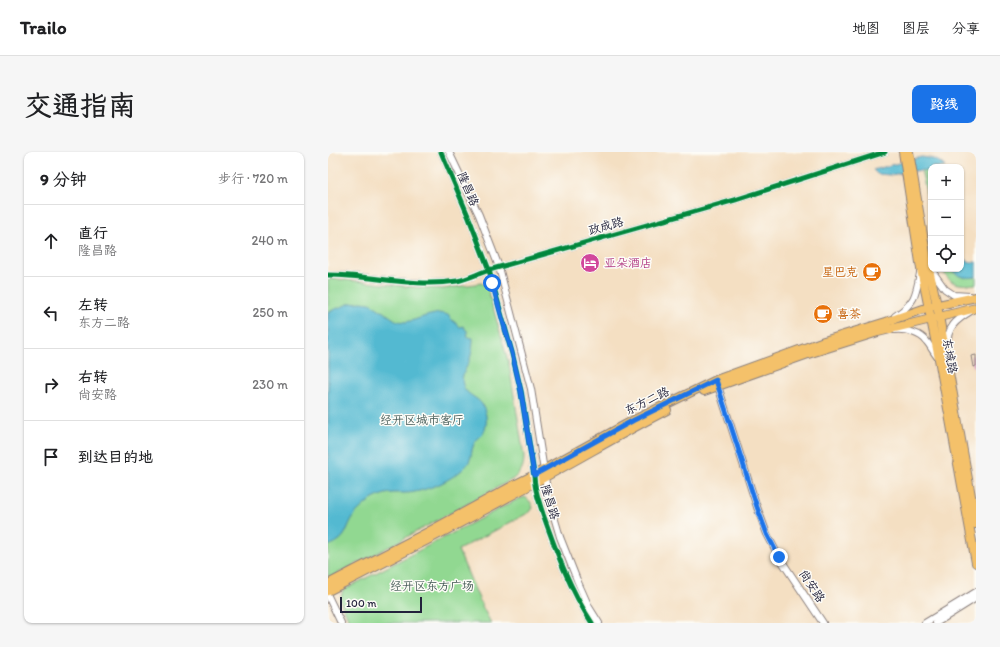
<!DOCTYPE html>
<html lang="zh">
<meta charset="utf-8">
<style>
:root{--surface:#fff;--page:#f6f6f6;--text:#202124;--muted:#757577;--line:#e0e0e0;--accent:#1a73e8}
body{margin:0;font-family:Itim,"LXGW WenKai TC",sans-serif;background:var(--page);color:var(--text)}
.controls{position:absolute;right:12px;top:12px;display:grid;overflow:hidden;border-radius:8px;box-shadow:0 1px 3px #0004}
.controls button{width:36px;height:36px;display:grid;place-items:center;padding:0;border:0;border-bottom:1px solid var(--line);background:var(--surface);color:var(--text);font:20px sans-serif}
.scale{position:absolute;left:12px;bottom:10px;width:82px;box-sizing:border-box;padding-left:4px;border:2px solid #22223b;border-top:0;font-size:11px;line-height:14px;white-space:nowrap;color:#22223b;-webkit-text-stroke:3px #fdfcf7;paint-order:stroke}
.stop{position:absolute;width:12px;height:12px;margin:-9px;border:3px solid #1a73e8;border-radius:50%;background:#fff}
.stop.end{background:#1a73e8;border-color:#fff;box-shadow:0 1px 4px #0008}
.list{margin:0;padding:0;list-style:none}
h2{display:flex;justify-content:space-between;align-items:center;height:52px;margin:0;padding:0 16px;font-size:17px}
h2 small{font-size:13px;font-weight:400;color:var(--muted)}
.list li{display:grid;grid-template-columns:26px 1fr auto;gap:12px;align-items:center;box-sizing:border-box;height:72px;padding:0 16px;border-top:1px solid var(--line)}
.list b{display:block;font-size:15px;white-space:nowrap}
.list p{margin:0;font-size:13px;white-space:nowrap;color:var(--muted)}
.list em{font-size:13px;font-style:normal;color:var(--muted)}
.icon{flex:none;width:22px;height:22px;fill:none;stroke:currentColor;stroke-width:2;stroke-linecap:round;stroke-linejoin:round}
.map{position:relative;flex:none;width:648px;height:471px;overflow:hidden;border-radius:8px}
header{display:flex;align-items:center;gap:24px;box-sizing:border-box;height:56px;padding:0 20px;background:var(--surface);border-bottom:1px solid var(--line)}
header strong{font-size:19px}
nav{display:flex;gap:22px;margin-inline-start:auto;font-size:14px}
.intro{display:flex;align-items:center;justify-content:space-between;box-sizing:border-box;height:96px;padding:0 24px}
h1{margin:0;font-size:28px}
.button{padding:10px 18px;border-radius:8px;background:var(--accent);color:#fff;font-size:14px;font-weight:700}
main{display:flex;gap:24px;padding:0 24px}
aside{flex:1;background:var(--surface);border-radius:8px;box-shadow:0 1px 3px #0004}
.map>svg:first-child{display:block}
</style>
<header>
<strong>Trailo</strong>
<nav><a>地图</a><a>图层</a><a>分享</a></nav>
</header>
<div class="intro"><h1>交通指南</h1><a class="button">路线</a></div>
<main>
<aside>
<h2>9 分钟<small>步行 · 720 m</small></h2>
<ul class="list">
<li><svg class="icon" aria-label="ahead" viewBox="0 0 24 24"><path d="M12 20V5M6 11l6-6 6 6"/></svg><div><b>直行</b><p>隆昌路</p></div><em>240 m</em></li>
<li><svg class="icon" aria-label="left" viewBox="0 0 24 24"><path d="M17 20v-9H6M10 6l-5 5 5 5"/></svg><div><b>左转</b><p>东方二路</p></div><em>250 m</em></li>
<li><svg class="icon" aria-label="right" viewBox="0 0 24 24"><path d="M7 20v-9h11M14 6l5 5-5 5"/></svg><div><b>右转</b><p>尚安路</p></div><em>230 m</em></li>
<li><svg class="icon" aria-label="arrive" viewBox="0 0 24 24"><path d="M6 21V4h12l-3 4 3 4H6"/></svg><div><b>到达目的地</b></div></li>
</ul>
</aside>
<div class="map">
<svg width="648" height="471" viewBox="0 0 648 471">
<rect width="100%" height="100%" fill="#fdfcf7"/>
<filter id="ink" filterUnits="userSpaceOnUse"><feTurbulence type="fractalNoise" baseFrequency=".025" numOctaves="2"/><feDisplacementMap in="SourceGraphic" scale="8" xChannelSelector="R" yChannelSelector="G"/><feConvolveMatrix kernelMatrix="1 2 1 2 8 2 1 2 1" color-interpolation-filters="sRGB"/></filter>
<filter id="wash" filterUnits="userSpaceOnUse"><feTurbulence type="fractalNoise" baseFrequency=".012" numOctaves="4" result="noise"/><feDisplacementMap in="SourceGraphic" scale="16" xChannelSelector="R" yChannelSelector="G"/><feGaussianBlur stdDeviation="0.9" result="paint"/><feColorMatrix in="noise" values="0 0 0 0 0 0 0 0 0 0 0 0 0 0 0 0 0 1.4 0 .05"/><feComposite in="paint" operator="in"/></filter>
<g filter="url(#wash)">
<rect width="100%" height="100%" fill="#f4dfc2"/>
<!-- green -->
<path fill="#91d891" stroke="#5a7d66" d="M593,18L600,19L603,22V61Z
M614,117H623C632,126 636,126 648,125V132C642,133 630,133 625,130C620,128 616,121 614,117Z
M0,127H9L84,135L115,137L153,131L157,133L160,137L181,213L196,304C196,316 193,320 185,327L44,404L1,426L0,425Z
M197,345C201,348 204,351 205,356L202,360L130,398L155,456L163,471H22L12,448L15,438L190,347Z"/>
<!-- water -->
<path fill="#53b9d1" stroke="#3a6e86" d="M593,5C602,6 611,7 617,15H603V22L600,19L593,18L562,23L549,22L545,18Z
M633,95C635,105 636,111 648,110V125C636,126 633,126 623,118L633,117Z
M33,150L42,151L69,169L78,170L86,168L98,164L111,161L121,163L123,167L132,175L135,174L139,179L140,185L145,186C145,193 144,200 142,207C139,216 132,223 135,233C138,244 151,245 155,254C159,262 160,274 155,281C152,285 148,288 146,292C143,298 144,305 141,310C135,320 117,330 107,334C98,337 87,341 77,341C63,341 58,340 45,347C39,350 33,356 28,361C16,376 22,386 0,394V160L23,151Z"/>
<g id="blocks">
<!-- building -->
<path fill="#dbabc9" d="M648,203V214L645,215L643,204Z"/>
</g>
</g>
<g filter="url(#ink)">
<use href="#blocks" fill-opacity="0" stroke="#8b807e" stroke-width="1"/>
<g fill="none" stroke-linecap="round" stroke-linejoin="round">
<defs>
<path id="minor" d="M113,0L141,66L161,118L184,201L193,239L206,323C206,337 211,349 215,362C228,399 242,438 264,471
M121,0L151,63L171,115L203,237L220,344L232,385L249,428L261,455L271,471
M602,116L617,137L626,143L642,144
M0,123C43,123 86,136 129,129C140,127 151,121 161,118L407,48L557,0
M567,164C587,151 588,143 592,121
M567,178C577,177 593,181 599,190C603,195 606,201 610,206
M619,194C619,175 628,168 643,159
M389,231L429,355L439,382L451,405L495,471
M0,444L13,471
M597,471L648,440
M608,471L648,446"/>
<path id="major" d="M575,0L593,117L611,207L648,411
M581,0L600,113L609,153L648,372
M376,239L480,202L550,180L648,156
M0,432L100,380L188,332L206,323L306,268L388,228L496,189L558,170L601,155L648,145
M0,439C69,404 138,369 206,331C251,307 294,281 339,258"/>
</defs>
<!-- minor casing -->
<use href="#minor" stroke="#8b807e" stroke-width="8"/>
<!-- major casing -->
<use href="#major" stroke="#8b807e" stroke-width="10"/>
<!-- minor -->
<use href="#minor" stroke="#fff" stroke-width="6"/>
<!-- major -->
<use href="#major" stroke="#f4c16a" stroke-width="8"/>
<defs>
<path id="cycleway" d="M113,0L141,66L161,118L184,201L193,239L206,323C206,337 211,349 215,362C228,399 242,438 264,471
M0,123C43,123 86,136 129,129C140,127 151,121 161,118L407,48L557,0"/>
</defs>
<!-- cycleway casing -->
<use href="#cycleway" stroke="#fdfcf7" stroke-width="8"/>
<!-- cycleway -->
<use href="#cycleway" stroke="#00873e" stroke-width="5"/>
</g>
</g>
<g fill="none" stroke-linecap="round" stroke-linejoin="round" filter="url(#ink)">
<!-- route -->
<path stroke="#1a73e8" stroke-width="5" d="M164,131L184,201L193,240L206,323L306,268L388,228L429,355L439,382L451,405"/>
</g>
<!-- icons -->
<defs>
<symbol id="hotel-disc" viewBox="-11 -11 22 22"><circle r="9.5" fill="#d1479c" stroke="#fdfcf7"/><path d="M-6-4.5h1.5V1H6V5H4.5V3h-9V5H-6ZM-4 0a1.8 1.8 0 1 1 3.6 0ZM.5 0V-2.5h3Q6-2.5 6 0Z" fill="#fff"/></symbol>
<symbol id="cafe-disc" viewBox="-11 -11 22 22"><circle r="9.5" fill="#e8710a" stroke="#fdfcf7"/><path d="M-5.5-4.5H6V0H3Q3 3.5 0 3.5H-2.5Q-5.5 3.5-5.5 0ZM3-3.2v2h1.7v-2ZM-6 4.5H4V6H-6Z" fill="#fff"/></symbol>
</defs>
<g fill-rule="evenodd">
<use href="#hotel-disc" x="251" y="100" width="22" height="22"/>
<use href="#cafe-disc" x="533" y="109" width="22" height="22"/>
<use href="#cafe-disc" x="484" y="151" width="22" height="22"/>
</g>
<g text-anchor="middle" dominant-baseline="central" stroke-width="3" stroke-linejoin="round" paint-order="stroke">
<!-- street labels -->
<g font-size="12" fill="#22223b" stroke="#fdfcf7">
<text transform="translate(140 37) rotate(67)">隆昌路</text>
<text transform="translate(278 74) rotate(-16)">政成路</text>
<text transform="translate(622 204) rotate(80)">东城路</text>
<text transform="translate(319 249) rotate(-26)">东方二路</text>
<text transform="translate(222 350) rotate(73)">隆昌路</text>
<text transform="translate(484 434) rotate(57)">尚安路</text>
</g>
<!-- hotel labels -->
<g font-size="12" fill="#b23c85" stroke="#fdfcf7" text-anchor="start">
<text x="276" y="111">亚朵酒店</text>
</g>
<!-- food labels -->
<g font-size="12" fill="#c56008" stroke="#fdfcf7" text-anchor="end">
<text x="530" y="120">星巴克</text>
<text x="509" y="162" text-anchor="start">喜茶</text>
</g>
<!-- park labels -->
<g font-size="12" fill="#435955" stroke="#fdfcf7">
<text x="94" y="268">经开区城市客厅</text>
<text x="104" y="434">经开区东方广场</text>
</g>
</g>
</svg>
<div class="controls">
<button>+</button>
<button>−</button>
<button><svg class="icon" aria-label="locate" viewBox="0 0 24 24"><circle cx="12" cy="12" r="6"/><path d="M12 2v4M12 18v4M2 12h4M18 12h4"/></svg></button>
</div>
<div class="scale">100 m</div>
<div class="stop" style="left:164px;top:131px"></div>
<div class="stop end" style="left:451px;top:405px"></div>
</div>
</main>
